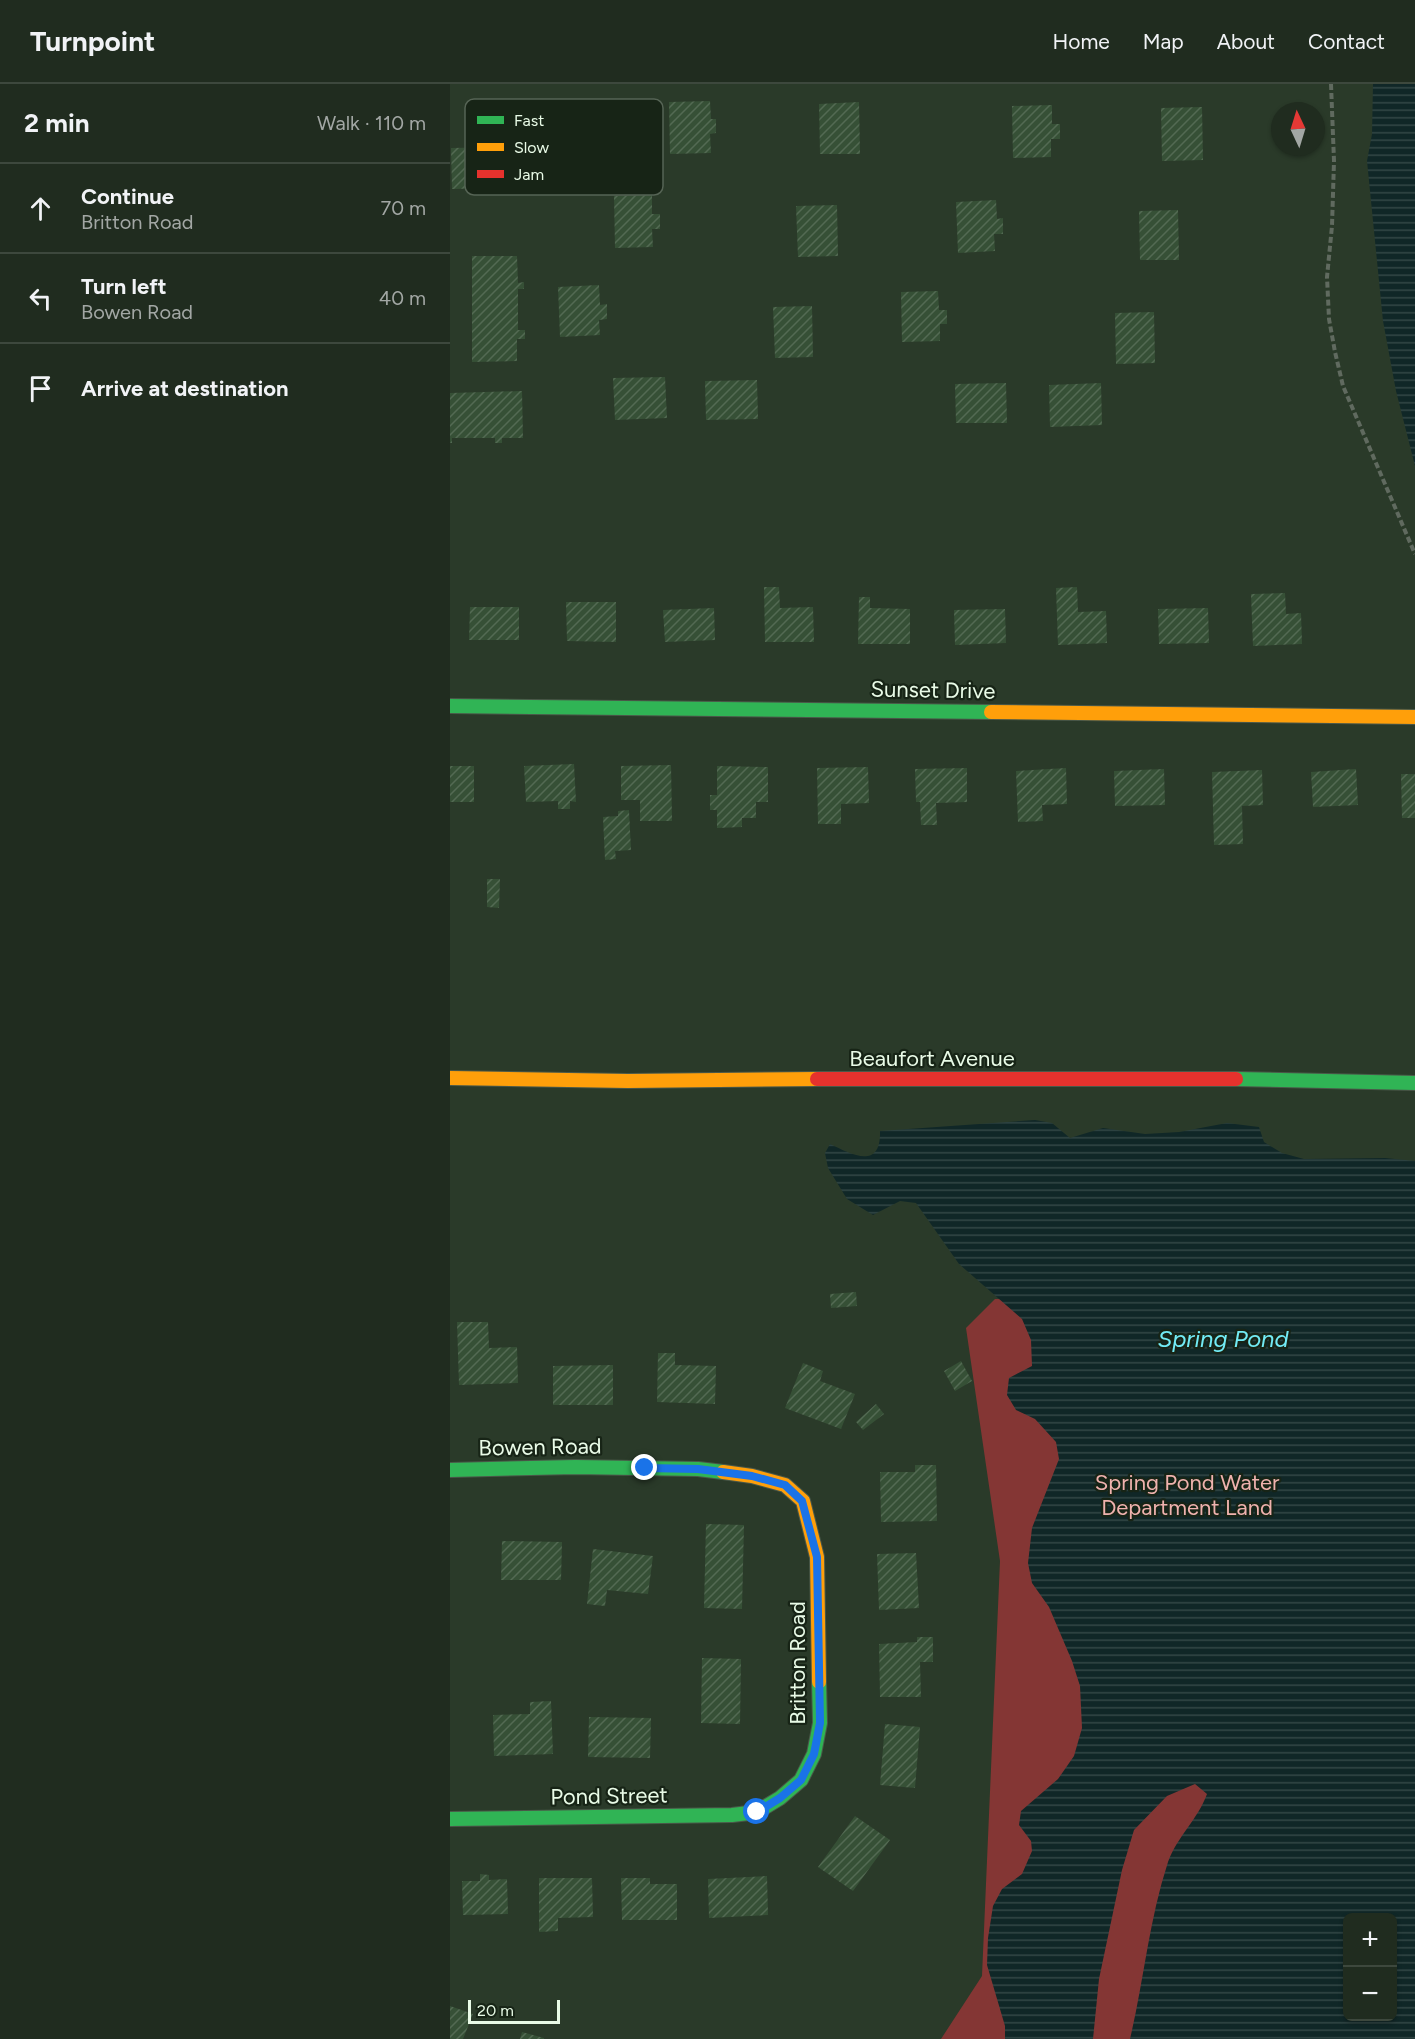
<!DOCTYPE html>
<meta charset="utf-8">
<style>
:root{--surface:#202c1f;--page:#283428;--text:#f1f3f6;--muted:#a2a7a4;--line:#3d483d}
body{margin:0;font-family:Figtree,sans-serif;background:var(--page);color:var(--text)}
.controls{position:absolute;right:18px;bottom:18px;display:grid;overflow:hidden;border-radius:9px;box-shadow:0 2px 4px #0004}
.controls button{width:54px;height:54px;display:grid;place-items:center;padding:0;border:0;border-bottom:2px solid var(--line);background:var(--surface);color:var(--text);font:30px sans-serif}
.compass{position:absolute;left:821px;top:18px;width:54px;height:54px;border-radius:50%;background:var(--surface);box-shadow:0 2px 4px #0004;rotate:356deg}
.scale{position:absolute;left:18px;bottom:15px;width:92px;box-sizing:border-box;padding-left:6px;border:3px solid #e9fbe7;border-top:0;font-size:16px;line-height:21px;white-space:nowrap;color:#e9fbe7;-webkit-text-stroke:4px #172416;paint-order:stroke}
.stop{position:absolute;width:18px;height:18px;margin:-14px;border:4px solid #1a73e8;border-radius:50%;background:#fff}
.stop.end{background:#1a73e8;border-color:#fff;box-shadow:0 2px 6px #0008}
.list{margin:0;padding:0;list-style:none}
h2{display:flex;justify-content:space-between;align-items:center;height:78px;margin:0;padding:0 24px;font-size:26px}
h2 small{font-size:20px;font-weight:400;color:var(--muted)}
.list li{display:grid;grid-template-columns:39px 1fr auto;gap:18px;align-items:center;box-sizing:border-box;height:90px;padding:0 24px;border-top:2px solid var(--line)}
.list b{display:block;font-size:22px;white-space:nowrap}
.list p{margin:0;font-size:20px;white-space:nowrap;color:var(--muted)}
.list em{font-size:20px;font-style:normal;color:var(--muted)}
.icon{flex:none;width:33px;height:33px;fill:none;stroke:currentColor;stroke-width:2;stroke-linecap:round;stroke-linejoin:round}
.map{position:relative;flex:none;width:965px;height:1955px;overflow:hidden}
header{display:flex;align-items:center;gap:36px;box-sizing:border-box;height:84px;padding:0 30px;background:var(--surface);border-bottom:2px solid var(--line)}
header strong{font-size:28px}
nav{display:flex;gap:33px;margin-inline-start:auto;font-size:21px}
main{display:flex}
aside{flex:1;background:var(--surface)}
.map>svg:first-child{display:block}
</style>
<header>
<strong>Turnpoint</strong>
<nav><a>Home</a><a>Map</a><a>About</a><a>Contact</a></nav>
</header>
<main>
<aside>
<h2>2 min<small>Walk · 110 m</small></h2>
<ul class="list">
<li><svg class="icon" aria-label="ahead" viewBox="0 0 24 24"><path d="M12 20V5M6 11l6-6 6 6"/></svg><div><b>Continue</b><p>Britton Road</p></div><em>70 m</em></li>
<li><svg class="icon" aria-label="left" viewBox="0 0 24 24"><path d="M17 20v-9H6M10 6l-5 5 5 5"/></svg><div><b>Turn left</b><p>Bowen Road</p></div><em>40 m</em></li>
<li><svg class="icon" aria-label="arrive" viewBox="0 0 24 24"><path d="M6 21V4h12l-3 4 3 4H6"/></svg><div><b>Arrive at destination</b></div></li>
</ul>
</aside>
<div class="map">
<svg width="965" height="1955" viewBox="0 0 965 1955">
<defs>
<pattern id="water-rules" width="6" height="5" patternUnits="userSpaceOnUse" patternTransform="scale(1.5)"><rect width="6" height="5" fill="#102727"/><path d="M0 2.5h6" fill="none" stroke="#334746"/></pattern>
<pattern id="building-hatch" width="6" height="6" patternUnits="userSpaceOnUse" patternTransform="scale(1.5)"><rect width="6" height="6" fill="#365036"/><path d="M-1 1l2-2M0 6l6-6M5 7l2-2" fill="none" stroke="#536a53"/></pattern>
</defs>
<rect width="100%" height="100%" fill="#2a3a29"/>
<!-- park -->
<path fill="#843634" d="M545,1215L965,1220L694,1955H491L532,1892L550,1477L516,1244Z"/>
<!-- water -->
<path fill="url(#water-rules)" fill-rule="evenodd" d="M923,0H965V382L946,307L933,237L917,77L922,50Z
M585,1036L602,1039L620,1054L653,1044L695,1050L729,1048L777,1039L809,1043L814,1058L832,1069L854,1075L935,1074L965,1077V1955H680C694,1896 699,1836 718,1778C727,1753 748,1735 757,1710L745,1700L717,1712L684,1746L672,1786L649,1895L643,1955H555V1942L537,1881L538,1854L543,1822L552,1805L572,1790L582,1767L581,1757L569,1741L571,1727L608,1695L624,1672L632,1644L630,1602L622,1577L599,1523L582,1499L578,1479L582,1444L609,1375L606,1358L585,1335L566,1326L557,1311L559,1294L582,1282L581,1256L572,1235L509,1180L466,1119L450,1117L423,1131L397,1115L378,1084L375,1069L380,1060C401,1070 431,1087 430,1047ZM898,1834H942V1932H898Z"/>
<!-- building -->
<path fill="url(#building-hatch)" d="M260,17L261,35H266V49L260,50L261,69L220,70L219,18Z
M409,18L410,70H370L369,20Z
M602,21V40H610V55H601V73L563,74L562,22Z
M752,23L753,76L712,77L711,24Z
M53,63L54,104L2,105L1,64Z
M202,111V130H210V145H202L203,163L165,164L164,112Z
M546,116L547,135L553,134V150H544L545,167L508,169L506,118Z
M387,121L388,172L348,173L346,122Z
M728,126L729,176H690L689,127Z
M22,172H67L68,199L74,198V205H68V246H75V255H67V277L22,278Z
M149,201L150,221L157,220V235L149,236L150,251L110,253L108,203Z
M488,207L489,226H497V240H490V257L452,258L451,208Z
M362,222L363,273L325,274L323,223Z
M704,228L705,279L666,280L665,229Z
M215,293L217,334L165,336L163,294Z
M307,296L308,335L256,336L255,297Z
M556,299L557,339H506L505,300Z
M651,299L652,341L600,343L599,301Z
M72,307L73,354H52V359H45V354H2V359H0V309Z
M314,503H329L330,524L363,523L364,558H315Z
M627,503L628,528L656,527L657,559L608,561L606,504Z
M835,509L836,530L851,529L852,560L803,562L801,510Z
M409,513H420V524L460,525V560H408Z
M116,518H166V558L117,557Z
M20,523H69V556H19Z
M264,524L265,556L215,558L213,526Z
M758,524L759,559L709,560L708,525Z
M555,525L556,559L505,561L504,526Z
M124,680L126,718L120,717V725H108V717L76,718L74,682Z
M221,681L222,737H190V716H171V682Z
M0,682H24V718H0Z
M267,682L318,683V718H306V734H292V743L267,744V726H260V711H267Z
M418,683L419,719L391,720V740H368L367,684Z
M517,684V718L486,719L487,741H471L470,718H466L465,685Z
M616,684L617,720L592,721L593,737L568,738L566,687Z
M714,685L715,721L665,722L664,687Z
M906,685L908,721L863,723L861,688Z
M812,686L813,721L792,722L793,760L764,761L762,688Z
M951,690H965V734H952Z
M179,726L181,766L165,767L166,775L155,776L153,733L168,732V727Z
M37,795H50L49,824L37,823Z
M406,1208L407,1222L381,1224L380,1210Z
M7,1238H38L39,1264L67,1263L68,1299L9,1301Z
M208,1269H225V1281L266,1282L265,1320L207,1318Z
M511,1277L522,1297L505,1307L494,1287Z
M353,1279L373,1287L370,1297L405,1310L391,1345L335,1324Z
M163,1281V1321H103V1282Z
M426,1320L434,1330L413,1346L406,1338Z
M465,1381H486L487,1437L431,1438L430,1388H465Z
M256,1440L294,1441L292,1525L254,1524Z
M52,1457L112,1458L111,1496H51Z
M143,1465L203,1472L198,1510L157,1506L155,1522L137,1520Z
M466,1469L469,1524L429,1526L427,1470Z
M467,1553H483V1578H470L471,1613H430L429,1560L467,1558Z
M252,1574L291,1575L290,1640L251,1639Z
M101,1617L103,1670L44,1672L43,1631L80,1630V1618Z
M139,1633L201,1634L200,1674L138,1673Z
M435,1640L470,1643L465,1704L430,1701Z
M405,1732L440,1756L403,1807L368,1783Z
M30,1790L39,1791V1796L57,1795L58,1830L13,1831L12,1797H30Z
M317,1792L318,1831L259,1834L258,1795Z
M89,1794H142L143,1833L108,1834V1847L89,1848Z
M171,1794H200V1800H227V1836H172Z
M0,1922L23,1930L13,1955H0Z
M72,1948L94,1954V1955H70Z"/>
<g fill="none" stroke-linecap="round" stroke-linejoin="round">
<defs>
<path id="fast" d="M0,622L541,628
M786,995L965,999
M0,1386L125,1383L248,1385L273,1388
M0,1735L282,1731L307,1728L330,1714L351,1696L364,1670L370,1639L369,1598"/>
<path id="slow" d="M541,628L965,633
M0,994L178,997L367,995
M273,1388L302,1392L335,1401L353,1417L367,1473L369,1598"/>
<path id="jam" d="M367,995H786"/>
</defs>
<!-- fast casing -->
<use href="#fast" stroke="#4a5849" stroke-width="16"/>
<!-- slow casing -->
<use href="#slow" stroke="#4a5849" stroke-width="16"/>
<!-- jam casing -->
<use href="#jam" stroke="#4a5849" stroke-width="16"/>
<!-- path -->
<path stroke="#606a5f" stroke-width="4" stroke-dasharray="6 3" stroke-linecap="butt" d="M881,0L884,77L882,142L877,193L879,235L885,268L893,302L965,470"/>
<!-- fast -->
<use href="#fast" stroke="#30b455" stroke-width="14"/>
<!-- slow -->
<use href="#slow" stroke="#ff9f0a" stroke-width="14"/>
<!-- jam -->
<use href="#jam" stroke="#e5322d" stroke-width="14"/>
</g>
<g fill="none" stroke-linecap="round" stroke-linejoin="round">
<!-- route -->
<path stroke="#1a73e8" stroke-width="8" d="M195,1384L248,1385L302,1392L335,1401L352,1417L367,1473L370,1639L364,1670L351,1696L330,1714L307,1728"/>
</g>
<g text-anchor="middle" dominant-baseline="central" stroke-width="4.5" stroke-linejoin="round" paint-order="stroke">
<!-- street labels -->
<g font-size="22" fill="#e9fbe7" stroke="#172416">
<text transform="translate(483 606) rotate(1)">Sunset Drive</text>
<text x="482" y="974">Beaufort Avenue</text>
<text transform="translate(90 1363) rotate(-1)">Bowen Road</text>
<text transform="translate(347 1579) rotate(-90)">Britton Road</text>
<text transform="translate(159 1712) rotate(-1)">Pond Street</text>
</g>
<!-- park labels -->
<g font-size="22" fill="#efb2ae" stroke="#172416">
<text x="737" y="1398">Spring Pond Water<tspan x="737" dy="25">Department Land</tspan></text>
</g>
<!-- water labels -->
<g font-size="24" font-style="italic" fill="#72ebf5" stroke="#172416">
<text x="773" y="1254">Spring Pond</text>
</g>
</g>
<!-- legend -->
<rect x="15" y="15" width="198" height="96" rx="9" fill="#172416" stroke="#566455" stroke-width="1.5"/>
<rect x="27" y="32" width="27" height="8" fill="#30b455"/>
<rect x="27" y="59" width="27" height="8" fill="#ff9f0a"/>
<rect x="27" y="86" width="27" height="8" fill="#e5322d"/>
<g font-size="16" fill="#e9fbe7">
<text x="64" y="42">Fast</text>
<text x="64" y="69">Slow</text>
<text x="64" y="96">Jam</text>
</g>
</svg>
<div class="controls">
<button>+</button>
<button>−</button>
</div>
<svg class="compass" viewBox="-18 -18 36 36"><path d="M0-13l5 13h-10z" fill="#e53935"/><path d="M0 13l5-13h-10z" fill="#a2a7a4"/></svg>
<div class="scale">20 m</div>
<div class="stop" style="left:307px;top:1728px"></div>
<div class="stop end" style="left:195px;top:1384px"></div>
</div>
</main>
